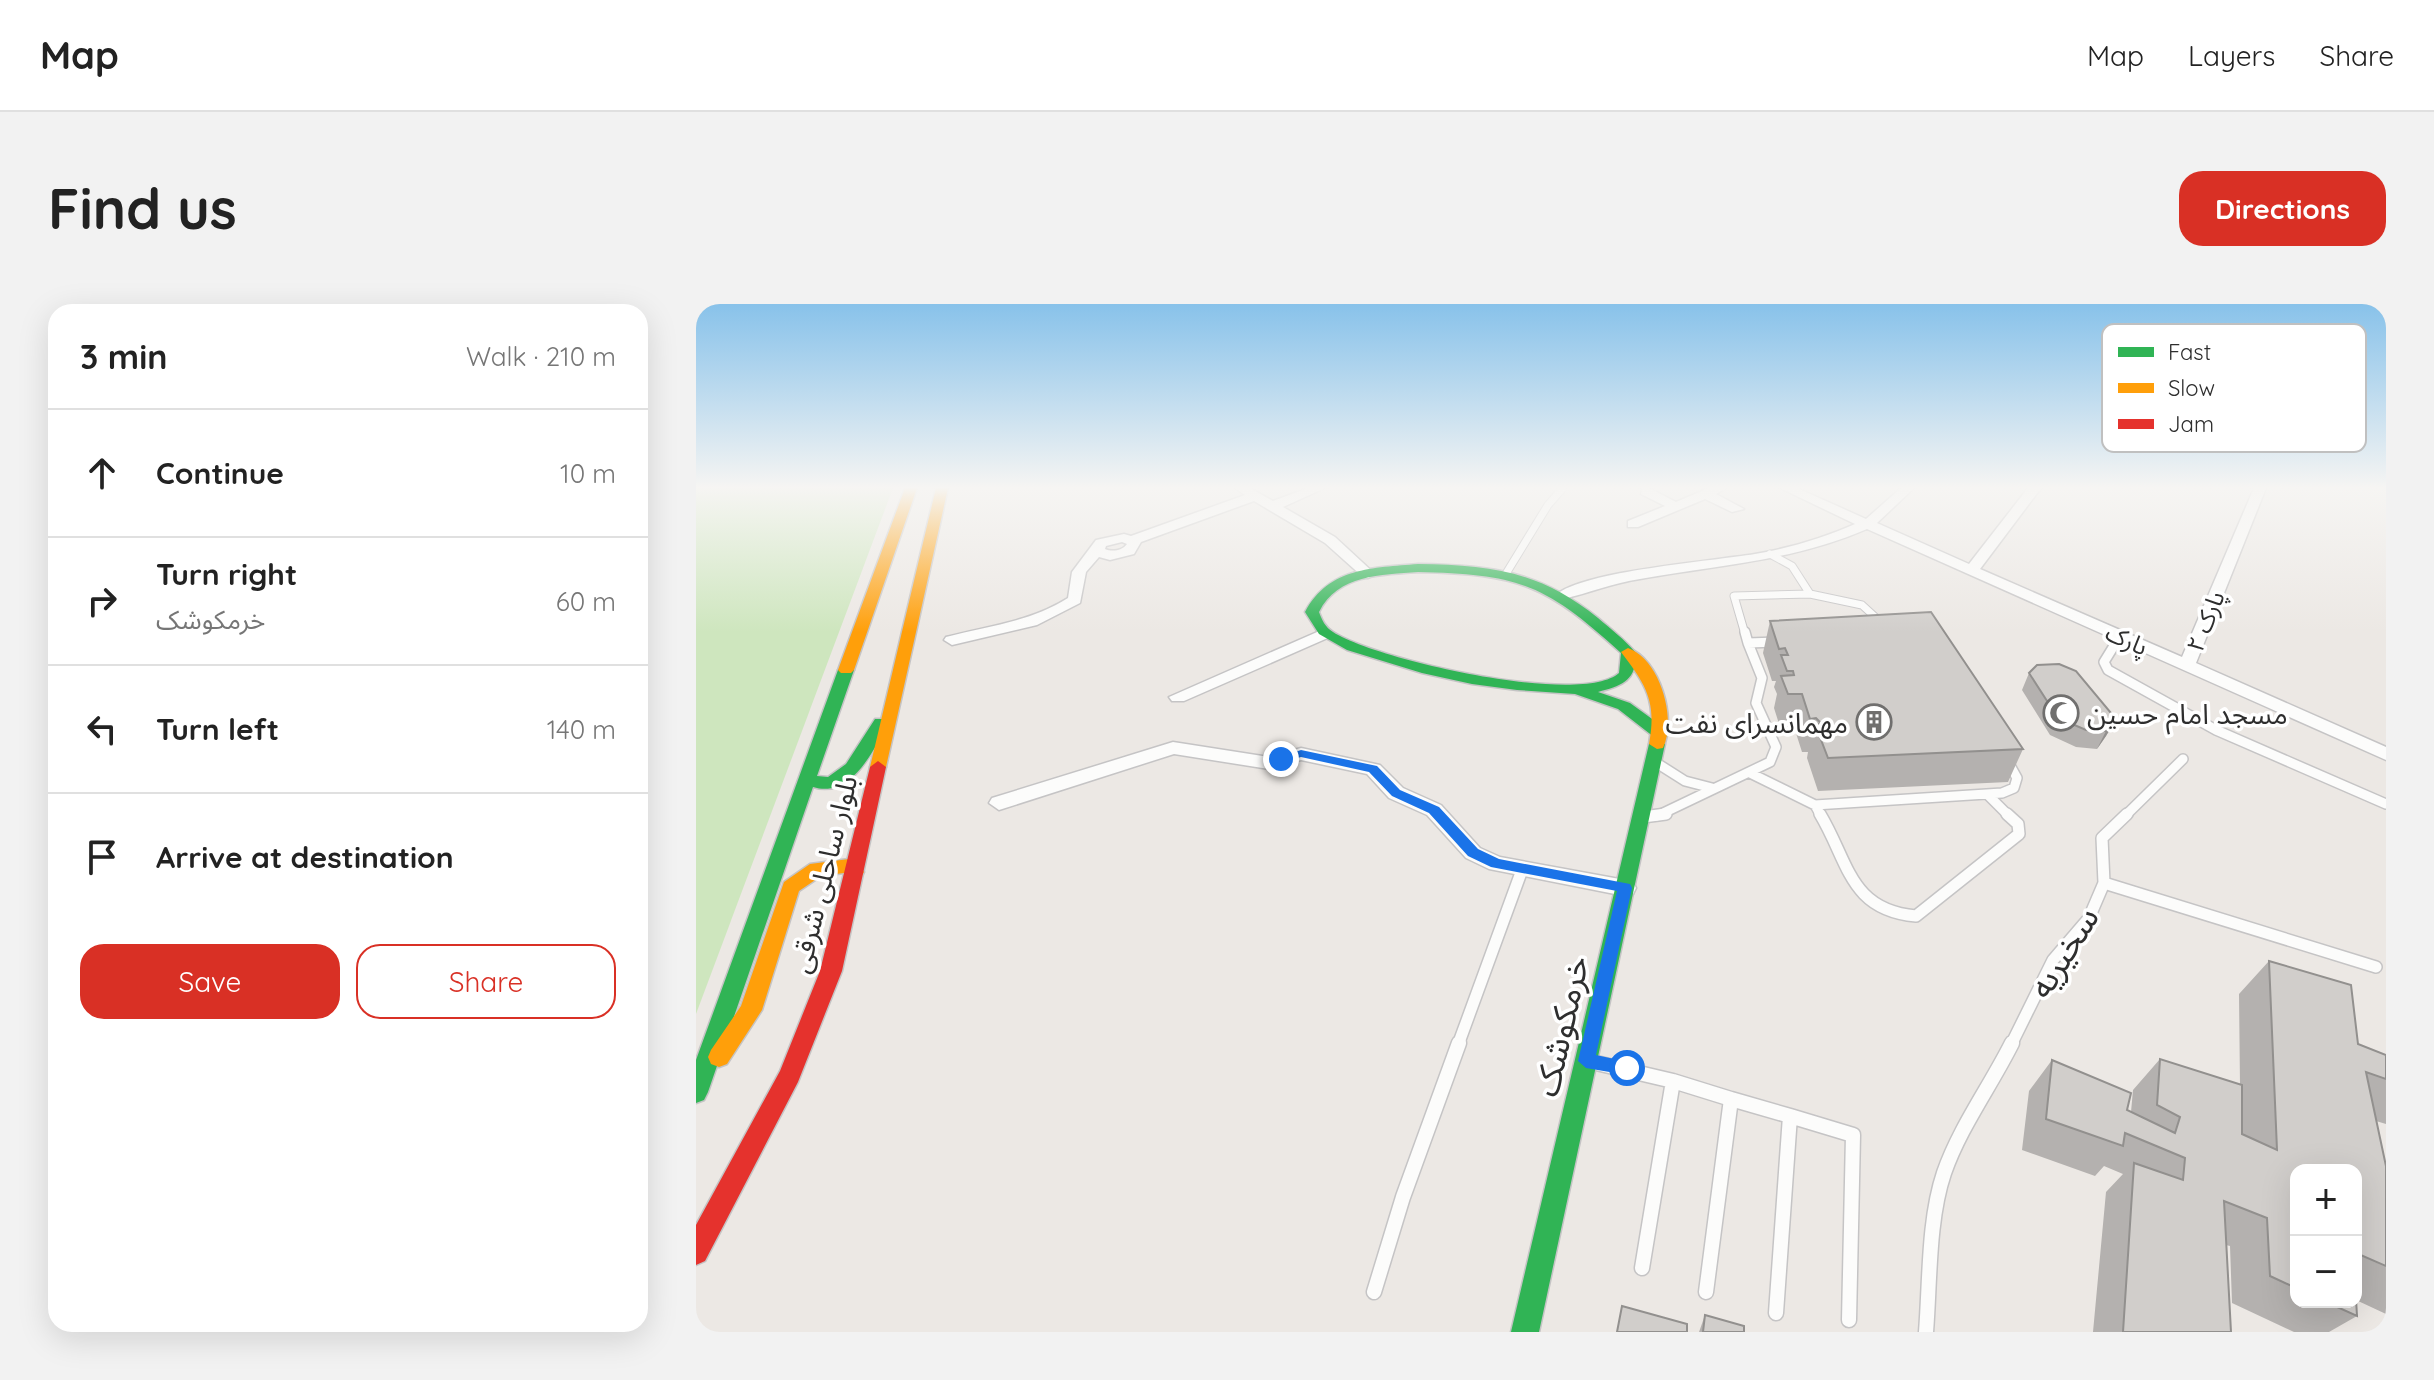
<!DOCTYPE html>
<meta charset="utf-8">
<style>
:root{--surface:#fff;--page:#f2f2f2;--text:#222;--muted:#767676;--line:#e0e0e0;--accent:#d93025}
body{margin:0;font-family:Quicksand,"Noto Sans Arabic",sans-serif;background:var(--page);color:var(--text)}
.controls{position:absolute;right:24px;bottom:24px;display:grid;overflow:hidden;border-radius:16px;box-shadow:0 8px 32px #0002}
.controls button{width:72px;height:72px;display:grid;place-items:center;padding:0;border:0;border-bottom:2px solid var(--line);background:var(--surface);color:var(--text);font:40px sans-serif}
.stop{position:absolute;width:24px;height:24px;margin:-18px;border:6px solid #1a73e8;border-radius:50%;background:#fff}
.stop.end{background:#1a73e8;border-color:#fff;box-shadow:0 2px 8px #0008}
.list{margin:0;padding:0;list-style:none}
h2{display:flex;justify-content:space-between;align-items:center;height:104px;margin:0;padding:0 32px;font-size:34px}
h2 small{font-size:26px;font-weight:400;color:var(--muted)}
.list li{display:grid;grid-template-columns:52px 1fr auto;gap:24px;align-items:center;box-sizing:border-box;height:128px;padding:0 32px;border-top:2px solid var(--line)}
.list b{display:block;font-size:30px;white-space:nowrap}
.list p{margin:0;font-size:26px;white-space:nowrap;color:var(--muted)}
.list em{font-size:26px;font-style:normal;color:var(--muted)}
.actions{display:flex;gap:16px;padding:24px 32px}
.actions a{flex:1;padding:18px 0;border:2px solid var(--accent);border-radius:24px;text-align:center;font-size:28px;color:var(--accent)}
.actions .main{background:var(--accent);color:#fff}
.icon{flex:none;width:44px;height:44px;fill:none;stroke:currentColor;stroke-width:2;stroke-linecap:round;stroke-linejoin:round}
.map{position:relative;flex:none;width:1690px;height:1028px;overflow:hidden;border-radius:24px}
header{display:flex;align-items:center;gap:48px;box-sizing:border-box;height:112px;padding:0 40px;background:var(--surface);border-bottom:2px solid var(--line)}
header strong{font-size:38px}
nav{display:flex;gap:44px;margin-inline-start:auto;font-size:28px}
.intro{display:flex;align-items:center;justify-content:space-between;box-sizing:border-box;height:192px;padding:0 48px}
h1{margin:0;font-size:56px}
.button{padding:20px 36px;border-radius:24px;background:var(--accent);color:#fff;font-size:28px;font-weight:700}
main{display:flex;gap:48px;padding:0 48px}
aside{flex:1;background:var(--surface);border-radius:24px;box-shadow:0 8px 32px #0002}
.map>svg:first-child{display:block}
</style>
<header>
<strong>Map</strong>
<nav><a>Map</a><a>Layers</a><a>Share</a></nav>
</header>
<div class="intro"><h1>Find us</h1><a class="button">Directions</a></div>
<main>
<aside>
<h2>3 min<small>Walk · 210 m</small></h2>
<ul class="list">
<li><svg class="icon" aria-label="ahead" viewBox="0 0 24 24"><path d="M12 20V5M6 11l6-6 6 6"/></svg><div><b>Continue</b></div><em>10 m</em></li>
<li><svg class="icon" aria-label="right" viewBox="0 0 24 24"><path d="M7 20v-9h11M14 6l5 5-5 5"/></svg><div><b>Turn right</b><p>خرمکوشک</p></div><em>60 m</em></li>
<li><svg class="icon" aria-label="left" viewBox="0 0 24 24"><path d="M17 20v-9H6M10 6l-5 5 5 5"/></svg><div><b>Turn left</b></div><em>140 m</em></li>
<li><svg class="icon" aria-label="arrive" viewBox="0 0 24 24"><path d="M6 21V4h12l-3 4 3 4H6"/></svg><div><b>Arrive at destination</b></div></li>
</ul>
<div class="actions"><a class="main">Save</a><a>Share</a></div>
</aside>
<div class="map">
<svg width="1690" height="1028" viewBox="0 0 1690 1028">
<rect width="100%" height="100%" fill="#ece8e4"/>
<!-- green -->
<path fill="#cee6be" d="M0,184H197L0,710Z"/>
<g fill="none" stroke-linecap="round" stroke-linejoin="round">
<defs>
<path id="lane-far3" d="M811,268L852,201L867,184
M1114,290L1166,301L1189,322
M1049,330L1038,292L1114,290L1096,262L1074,250"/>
<path id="lane-far2" d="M1049,328L1052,339
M1424,332L1408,358L1412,366L1520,426L1690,500
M959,458L989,477L1016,484
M1054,469L1119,501L1306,489L1318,484L1321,474L1311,456
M1291,490L1313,512
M1119,501L1125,512
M961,512L1074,458L1080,443L1060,399L1066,374L1052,339L1081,338
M1429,512L1487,455"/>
<path id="lane-far1" d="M1124,510C1153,558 1153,606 1220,612L1323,530L1322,520L1311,510
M947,513L970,510
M1408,579L1406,534L1431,510
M762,741L826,566
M1315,741L1357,656L1393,614L1408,579L1680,663"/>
<path id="lane" d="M896,758L977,777L946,964
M977,777L1035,795L1010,988
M1035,795L1094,812L1080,1009
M1094,812L1157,831L1153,1016
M678,988L707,893L763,739
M1230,1028C1234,979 1232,916 1248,869C1264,823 1294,783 1316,739"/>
<path id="street" d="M539,184H554L577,197L612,184H629L587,203L639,233L679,270L672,274L667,273L629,239L558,197L445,238L438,250L414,256L403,253L390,268L384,299L341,321L256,341L248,336L250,333C292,322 334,318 372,294L376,268L400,236L428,230L435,232L549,191ZM426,238L431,240C426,247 416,248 409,245L410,242Z
M946,184H953L980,198L1013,184H1030L1020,190L1048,205L1036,208L1009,195L942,223H932V217L969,202L945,190Z
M1084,184H1101L1170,215L1205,184H1218L1181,219L1273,260L1332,184H1345L1284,265L1486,353L1558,184H1570L1500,359L1690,443V456L1171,225C1098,257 1021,261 944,275C917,279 893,289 867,295L860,291C887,267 1017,257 1059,250C1094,244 1127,234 1159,220Z
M628,325L636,330L634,333L488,397H476L473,393Z
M477,438L573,453L605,444L684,461L707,484L745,501L784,544L804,553L929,576L937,578L940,584L937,590L929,592L793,565L770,554L731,511L693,494L671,470L605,456L573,465L478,450L303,506L293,499L296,494Z"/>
<path id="fast" d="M722,260C795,261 844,267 902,314C915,325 929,336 939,348C942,376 926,382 902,388L934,399L970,425L972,429L970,433H958L922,405L879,390L821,386L776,380L726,369L651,346L623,330L609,308C633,263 677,264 722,260ZM722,268C824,270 850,281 925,349L923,369C885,403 678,355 637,328C629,323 626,316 623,308C642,270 685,271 722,268Z
M150,361L158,366L121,472L132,473L150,460L179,415H191L193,419C177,446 156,495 117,483L12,788L8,796L0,799V756L142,366Z
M961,435L969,440L843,1028H815L953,440Z"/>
<path id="slow" d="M209,184H221L158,366L155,369H145L142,366Z
M240,184H252L190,463L182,469L174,463Z
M932,344C964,355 981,415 967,444L961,445L953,440C961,397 950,381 925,348Z
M153,555L160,557L168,568L165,573L158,575L148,569L125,572L103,587L66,706L31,760L23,763L15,760L12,753L15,746L45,702L88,578L114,560Z"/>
<path id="jam" d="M182,457L190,463L146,667L102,778L9,957L0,961V921L84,767L124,667L174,463Z"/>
</defs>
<!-- lane-far3 casing -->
<use href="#lane-far3" stroke="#c5c4c5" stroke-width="9"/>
<!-- lane-far2 casing -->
<use href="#lane-far2" stroke="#c5c4c5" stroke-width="12"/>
<!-- lane-far1 casing -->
<use href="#lane-far1" stroke="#c5c4c5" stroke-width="14"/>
<!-- lane casing -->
<use href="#lane" stroke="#c5c4c5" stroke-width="17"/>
<!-- street casing -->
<use href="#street" stroke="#c5c4c5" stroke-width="3"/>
<!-- fast casing -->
<use href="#fast" stroke="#c5c4c5" stroke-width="3"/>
<!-- slow casing -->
<use href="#slow" stroke="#c5c4c5" stroke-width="3"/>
<!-- jam casing -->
<use href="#jam" stroke="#c5c4c5" stroke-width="3"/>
<!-- lane-far3 -->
<use href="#lane-far3" stroke="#fcfcfb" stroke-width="7"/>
<!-- lane-far2 -->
<use href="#lane-far2" stroke="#fcfcfb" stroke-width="9"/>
<!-- lane-far1 -->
<use href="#lane-far1" stroke="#fcfcfb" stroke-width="11"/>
<!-- lane -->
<use href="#lane" stroke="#fcfcfb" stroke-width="14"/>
<!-- street -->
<use href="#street" fill="#fcfcfb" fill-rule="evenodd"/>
<!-- fast -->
<use href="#fast" fill="#30b455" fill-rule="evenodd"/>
<!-- slow -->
<use href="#slow" fill="#ff9f0a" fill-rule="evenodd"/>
<!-- jam -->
<use href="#jam" fill="#e5322d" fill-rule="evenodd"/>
</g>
<!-- wall -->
<path fill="#b4b1af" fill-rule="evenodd" d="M1074,317L1327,445L1312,478L1122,487L1111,454L1112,448H1106L1098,423H1084L1078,404L1081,390L1078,383L1080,377H1076L1067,349Z
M1333,369L1420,415L1410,432L1401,445L1380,443L1354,431L1326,386Z
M1573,657L1662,740L1690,751V820L1680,817L1690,862V1010L1660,996L1661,1012L1633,1028H1598L1536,999L1534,942L1530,941L1535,1028H1397L1410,888L1427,870L1408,862L1399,872L1326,846L1333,787L1356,756L1435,808L1437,786L1464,755L1544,781L1543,690ZM1600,866H1660V998H1600Z
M1009,1011L1048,1028H1003Z"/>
<!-- shaded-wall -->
<path fill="#92908e" d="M1420,415L1410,432L1401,445L1410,427Z"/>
<!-- building -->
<path fill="#d1cecb" stroke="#92908e" stroke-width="2" d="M1235,308L1327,445L1132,454L1119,420H1126L1120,414L1114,415L1106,390H1092L1085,372L1098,371L1097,367H1091L1085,351H1092L1089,344L1083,345L1074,317Z
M1363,360L1380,367L1420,415L1410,427L1390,426L1362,414L1333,369L1341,361Z
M1573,657L1655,681L1662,740L1690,751V775L1670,768L1690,862V962L1660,949V866H1600V984L1574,972L1571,914L1528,897L1535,1028H1427L1438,859L1487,876L1489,854L1429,829L1427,842L1350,815L1356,756L1435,789L1431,806L1479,829L1484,813L1461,801L1464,755L1546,781V830L1581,846Z
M1660,995L1661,1012L1630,998H1660Z
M926,1002L991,1020V1028H921Z
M1009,1011L1048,1022V1028H1007Z"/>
<!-- sky -->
<linearGradient id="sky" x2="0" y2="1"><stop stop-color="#88c2ea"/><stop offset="0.56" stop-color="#f6f5f3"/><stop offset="1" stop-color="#f6f5f3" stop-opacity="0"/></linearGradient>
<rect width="1690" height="328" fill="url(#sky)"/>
<!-- route -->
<path fill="#1a73e8" d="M605,446L681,462L704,486L743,503L782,545L803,555L934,580L936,584L900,751L937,759L939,764L937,769L931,771L890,764L882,757L921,587L795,563L772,552L733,509L696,492L673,468L605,453L585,459L579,455Z"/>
<!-- icons -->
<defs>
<symbol id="mosque-ring" viewBox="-11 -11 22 22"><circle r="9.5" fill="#fff" stroke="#706f6e" stroke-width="1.5"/><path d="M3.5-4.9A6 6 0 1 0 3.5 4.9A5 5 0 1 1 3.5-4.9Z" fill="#706f6e"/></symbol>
<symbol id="building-ring" viewBox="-11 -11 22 22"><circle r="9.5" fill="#fff" stroke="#706f6e" stroke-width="1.5"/><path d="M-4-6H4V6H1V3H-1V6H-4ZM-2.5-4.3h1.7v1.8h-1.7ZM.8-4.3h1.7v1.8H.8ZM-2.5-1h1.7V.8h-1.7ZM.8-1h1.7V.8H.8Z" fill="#706f6e"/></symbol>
</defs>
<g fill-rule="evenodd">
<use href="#mosque-ring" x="1345" y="389" width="40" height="40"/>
<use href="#building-ring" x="1158" y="398" width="40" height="40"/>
</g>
<g text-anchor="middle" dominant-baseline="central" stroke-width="7" stroke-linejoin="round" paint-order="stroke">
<!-- far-street labels -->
<g font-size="24" fill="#2e2e2e" stroke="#fff">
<text transform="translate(1509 317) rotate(-68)">پارک ۲</text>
<text transform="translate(1431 335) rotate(24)">پارک</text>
</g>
<!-- poi labels -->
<g font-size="28" fill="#2e2e2e" stroke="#fff" text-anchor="start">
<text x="1391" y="409">مسجد امام حسین</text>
<text x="1152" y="418" text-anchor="end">مهمانسرای نفت</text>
</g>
<!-- street labels -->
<g font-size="28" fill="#2e2e2e" stroke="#fff">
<text transform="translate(127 570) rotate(-76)">بلوار ساحلی شرقی</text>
</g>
<!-- near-street labels -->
<g font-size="34" fill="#2e2e2e" stroke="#fff">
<text transform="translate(1367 648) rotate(-58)">سخیریه</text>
<text transform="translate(865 722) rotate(-77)">خرمکوشک</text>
</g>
</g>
<!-- legend -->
<rect x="1406" y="20" width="264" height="128" rx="12" fill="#fff" stroke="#c0c0c0" stroke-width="2"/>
<rect x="1422" y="43" width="36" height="10" fill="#30b455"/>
<rect x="1422" y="79" width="36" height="10" fill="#ff9f0a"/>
<rect x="1422" y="115" width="36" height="10" fill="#e5322d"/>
<g font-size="22" fill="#2e2e2e">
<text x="1472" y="56">Fast</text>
<text x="1472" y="92">Slow</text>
<text x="1472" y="128">Jam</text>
</g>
</svg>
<div class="controls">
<button>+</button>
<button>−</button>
</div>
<div class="stop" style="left:931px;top:764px"></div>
<div class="stop end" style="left:585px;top:455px"></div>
</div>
</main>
